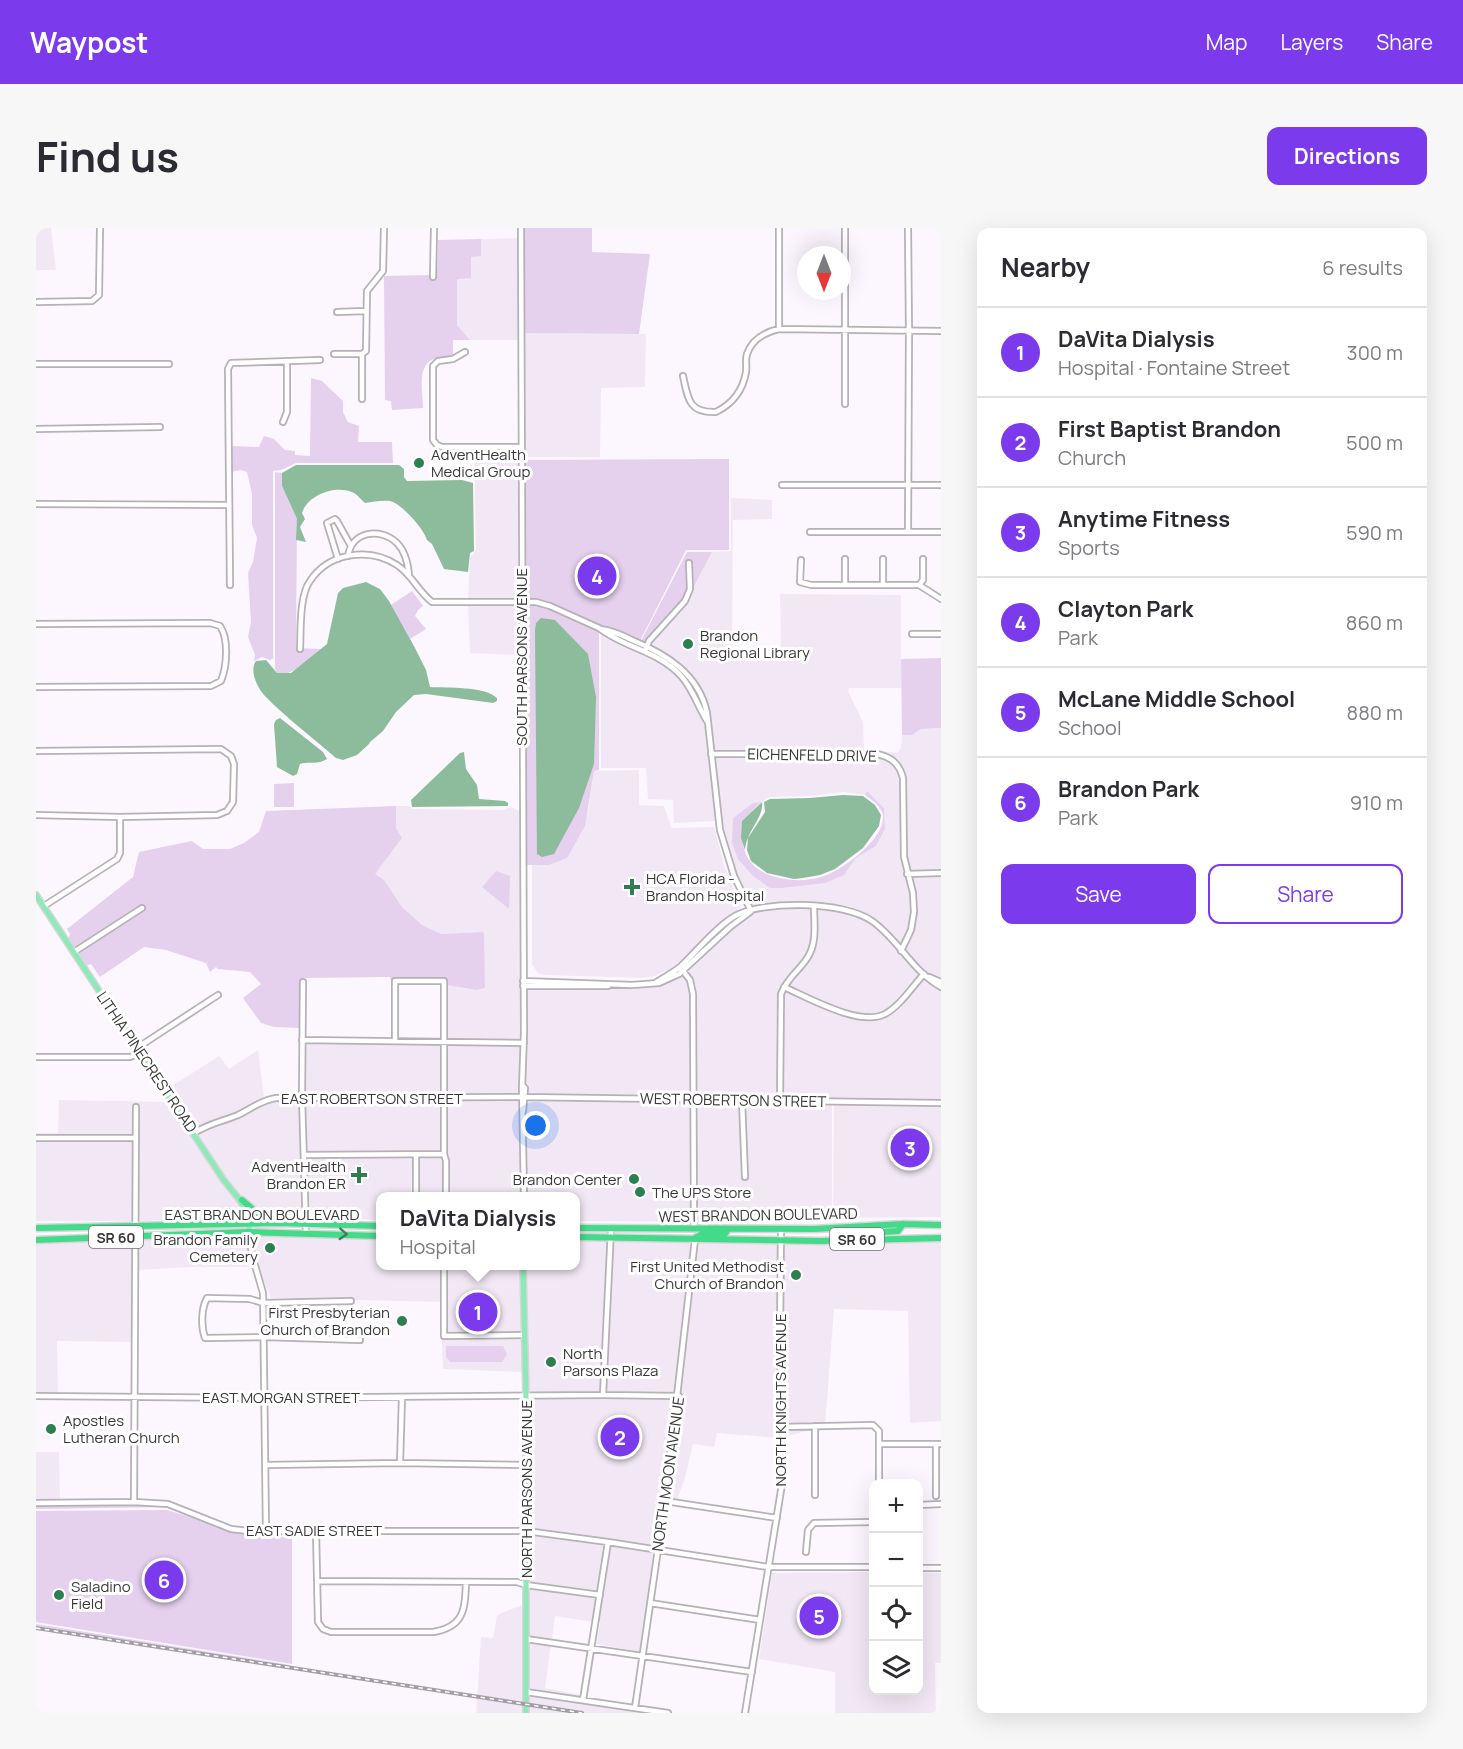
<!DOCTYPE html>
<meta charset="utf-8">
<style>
:root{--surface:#fff;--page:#f7f7f7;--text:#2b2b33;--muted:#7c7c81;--line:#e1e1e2;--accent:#7c3aed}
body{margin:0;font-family:Manrope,sans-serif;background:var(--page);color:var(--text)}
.controls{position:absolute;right:18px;bottom:18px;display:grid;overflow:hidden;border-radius:12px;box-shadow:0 6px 24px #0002}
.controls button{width:54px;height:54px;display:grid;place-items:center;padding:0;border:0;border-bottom:2px solid var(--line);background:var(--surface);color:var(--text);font:30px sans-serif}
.compass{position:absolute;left:761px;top:18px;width:54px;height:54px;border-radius:50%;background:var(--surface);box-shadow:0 6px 24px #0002;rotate:180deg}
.you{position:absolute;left:500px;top:898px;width:21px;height:21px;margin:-15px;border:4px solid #fff;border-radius:50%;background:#1a73e8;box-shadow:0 0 0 9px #1a73e833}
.badge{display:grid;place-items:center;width:39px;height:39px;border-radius:50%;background:var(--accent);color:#fff;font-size:20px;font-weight:700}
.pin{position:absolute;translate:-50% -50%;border:3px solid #fff;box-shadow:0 2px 6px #0006}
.popup{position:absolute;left:340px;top:964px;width:204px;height:78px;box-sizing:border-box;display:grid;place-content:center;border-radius:12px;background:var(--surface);filter:drop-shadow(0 2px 4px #0005);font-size:20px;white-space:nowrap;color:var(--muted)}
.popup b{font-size:22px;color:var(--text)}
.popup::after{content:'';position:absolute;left:50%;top:100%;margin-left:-12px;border:12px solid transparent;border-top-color:var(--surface)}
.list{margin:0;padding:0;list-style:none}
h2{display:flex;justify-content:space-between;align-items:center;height:78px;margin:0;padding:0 24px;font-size:26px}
h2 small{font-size:20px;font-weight:400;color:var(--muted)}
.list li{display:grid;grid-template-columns:39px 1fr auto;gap:18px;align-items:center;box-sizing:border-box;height:90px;padding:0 24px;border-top:2px solid var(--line)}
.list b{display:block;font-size:22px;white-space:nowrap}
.list p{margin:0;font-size:20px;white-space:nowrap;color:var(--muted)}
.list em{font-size:20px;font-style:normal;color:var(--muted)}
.actions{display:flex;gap:12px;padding:18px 24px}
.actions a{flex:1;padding:14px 0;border:2px solid var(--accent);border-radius:12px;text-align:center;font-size:21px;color:var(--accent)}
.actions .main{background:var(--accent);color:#fff}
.icon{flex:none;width:33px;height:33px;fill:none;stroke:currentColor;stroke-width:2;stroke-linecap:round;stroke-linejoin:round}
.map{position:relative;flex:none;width:905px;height:1485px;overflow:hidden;border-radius:12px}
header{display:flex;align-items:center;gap:36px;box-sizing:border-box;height:84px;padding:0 30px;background:var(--accent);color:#fff}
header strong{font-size:28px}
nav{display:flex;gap:33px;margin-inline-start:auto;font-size:21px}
.intro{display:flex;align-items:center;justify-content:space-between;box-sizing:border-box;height:144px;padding:0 36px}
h1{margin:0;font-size:42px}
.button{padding:15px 27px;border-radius:12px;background:var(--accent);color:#fff;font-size:21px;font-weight:700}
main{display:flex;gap:36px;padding:0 36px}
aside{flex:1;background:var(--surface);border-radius:12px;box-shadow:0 6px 24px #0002}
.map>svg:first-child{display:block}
</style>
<header>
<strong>Waypost</strong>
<nav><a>Map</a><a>Layers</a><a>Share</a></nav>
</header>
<div class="intro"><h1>Find us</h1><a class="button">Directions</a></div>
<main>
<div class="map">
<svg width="905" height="1485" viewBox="0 0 905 1485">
<rect width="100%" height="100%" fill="#fcf7fe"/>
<!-- built -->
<path fill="#f2e8f5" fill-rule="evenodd" d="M0,0H15L20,42H0Z
M483,10L482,112H434L421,97V50H435V29L445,27V11Z
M487,105L610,106L609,159L565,160L564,229H487Z
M438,221H482V371L432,372L434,330L440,322Z
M695,270L736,272V291L697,292L696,422H745L744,366L865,367V460H813L812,463L827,494L828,521L861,525L865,520L866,507H876L885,501L905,500V643H873L870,629L869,549L867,541L861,532L852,526L840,524H677L673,479L664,461L656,448L641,434L613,417L650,374L676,324L695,323Z
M483,376V427L434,425L432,377Z
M565,405L630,438L644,450L654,463L669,495L680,593L638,595L637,572L612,571L610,540H565Z
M678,529H840L850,531L858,536L863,543L865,550L866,629L876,675L873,701L865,719L839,692L814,679L780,676L716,681L700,647L689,614L684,586ZM831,563L848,580L849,601L840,618L820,630L808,647L746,660L702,631L717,575L726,574L733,569L774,568L807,564L829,567Z
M603,542V577L628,578L636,600L678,599L689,640L705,679L687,693L645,732L634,741L616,749L606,750L508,747L502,745L496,736V637H513L552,584L558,543Z
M360,578H373L376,581L467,582L474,579L484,583L485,811H411L410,757L441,762L449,760L447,704L405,706L386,697L366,679L348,652L338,646L366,610L360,600Z
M874,648H905V751L889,744L868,722L877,703L880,684L879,664Z
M739,681H776V712L773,722L751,750L743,766L742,870L660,869L659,766L657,755L651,743L695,701L715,686Z
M780,681L804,682L828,691L845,703L885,746L853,781L835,788L818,786L751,758L777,724L780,712Z
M647,746L653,757L655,766V869L491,867L489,857L490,760H607L624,758Z
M888,750L905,762V873L746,871V777L749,762L817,791L835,793L855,785Z
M268,815L406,816V867H268Z
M411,816H485L483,867H411Z
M222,822L228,870L200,885L175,892L159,902L131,861L183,828L193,841Z
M268,871L406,872V924L270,925Z
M23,872L135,874L203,973L210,991L102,993V877H98V908H0V905H22Z
M264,872L267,992L232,991L207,970L191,953L162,906L172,899L202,890L234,873Z
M411,872H483L485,968H412Z
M491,872L655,874L656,994L540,993V968H490L489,885Z
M660,874L704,875L707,952L711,951L708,875L796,876V991L814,992L660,994Z
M798,874L905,878V989L797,990Z
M0,913H98L97,993H0Z
M382,929H406L408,966H382Z
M271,930H376L375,965H345L342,992L272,989Z
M211,1008L218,1039H156L101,1042L102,1011Z
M216,1008L344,1012V1038H406V1074L235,1070L224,1044L218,1026Z
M97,1011L96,1114L21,1113L22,1166H0V1014Z
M540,1013H573L564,1164L492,1166L489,1038H540Z
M577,1013L658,1014L641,1165L569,1164Z
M851,1013H905V1193L874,1195L872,1083L798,1081L789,1198L748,1209L747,1016L813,1017Z
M662,1014L743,1016V1210L681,1205L678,1219L657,1216L649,1250L641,1272L632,1271Z
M411,1038H485L486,1104L410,1105Z
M486,1109L487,1166L486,1144L407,1141L406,1110ZM410,1118L434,1119L466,1134H414L410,1129Z
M567,1169L640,1170L619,1319L492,1301V1171Z
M0,1224H23L24,1272L0,1273Z
M492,1306L569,1316L562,1364L492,1354Z
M574,1317L619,1324L605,1424L561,1416L564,1395L562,1394Z
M837,1344L838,1462H882L883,1345H905V1435H899L900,1485H799V1444L723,1431L736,1345Z
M492,1359L561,1369L557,1394L519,1388L516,1411L492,1408Z
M488,1376V1485H440L445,1409L457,1410L461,1387Z
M492,1413L515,1416L509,1460L546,1467L545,1470L492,1462Z
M492,1467L601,1483L600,1485H492Z"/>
<!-- green -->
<path fill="#e5d0ed" d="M487,0H556V24L614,26L603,106L487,105Z
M445,11V28L435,29V50L421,51V97L434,112H417V127C411,129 404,129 398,131C380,137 387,165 387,180L356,182L355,173L349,172L348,48L395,47V51L399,52V47H401L402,12Z
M275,150L286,153L307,173V184L312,194L323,198L322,214H356L357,235H260L245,242L237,243V431L234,432L226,429L218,433L219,427L212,409L215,394L212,345L217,334L221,310L216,297V266L211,244L205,242L195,244V218L223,219L228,208L238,211L249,222L259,223V227L274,228Z
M693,231V322H650L603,415L563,400V542L558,543L549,598L531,630L513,637H486L485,232Z
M239,244L246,245V258L261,291L260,420L286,421C273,431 258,449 241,445L239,441Z
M651,324H676L655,364V333H651L652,360L647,371L609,415L605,413Z
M376,363L387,378L382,382L379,388L390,401L374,411L355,377Z
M905,430V500L885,501L876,507H866L865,431Z
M258,555V579H238V556Z
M831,563L848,580L849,601L840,618L820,630L808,647L789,655L746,660H734L717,648L702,631L696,615L697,590L717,575L725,574L706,593C704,624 712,643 744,650C758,653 771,653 785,649C804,644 850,611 847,587C845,578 836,572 829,567Z
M360,578V600L366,610L339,646L348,652L366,679L386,697L405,706L447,704L448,706L449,760L441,762L410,757V750H357L356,756L354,749L265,750L264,800L238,799L225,795L207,770L225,756L214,744L182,741L180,739L174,744L170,735L130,722L108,719L64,749L55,736L50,738L32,711L34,706L31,701L97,649L103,624L156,613L167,621H194L208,615L223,604L230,583Z
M460,643L474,648L473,681L446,659Z
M410,1118H467L471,1126L466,1134H414L410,1129Z
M98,1276L131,1279L162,1289L131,1279L0,1281V1278L10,1277Z
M131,1282L207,1305L256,1310V1436L0,1394V1283Z
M0,1396L254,1437V1438L0,1398Z"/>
<!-- water -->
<path fill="#8cbc9c" d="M260,237H363L368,241V249L371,253L426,252L437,255L438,323L434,325L432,344L408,341L396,316L391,312C388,301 365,275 354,273C345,272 337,274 329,275C325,272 322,267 318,265C301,256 272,266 266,285L269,291L264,299L270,314L260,312L261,291L246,258V245Z
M330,354L344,361L353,373L379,420L390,442L394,459C411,460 448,458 461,470V473L457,475L390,466L378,467L360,484L347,503L334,514L333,516L321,527L307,532L300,530C277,510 249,489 228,467C221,459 213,442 220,433L230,432L241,445H255L291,416L302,365L307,360Z
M505,390L519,392L552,426L560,469L558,536L543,580L518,626L506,629L501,626L499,402L500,395Z
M244,490L287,524L291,531C282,537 273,533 264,536L261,546L257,548L241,539L238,496L240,492Z
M428,524L430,541L441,557L443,571L469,573L472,575V578L376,579L375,572L424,525Z
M807,567L827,568L839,577L845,587L843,598L827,620L799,641L784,647L767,650L758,651L731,645L715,633L711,622L712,610L729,584L728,574L734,571L774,570Z
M726,574C728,590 711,602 709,622L705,610L706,593Z"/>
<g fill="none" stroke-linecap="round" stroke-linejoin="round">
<defs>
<path id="minor" d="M485,0L488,805L486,860L488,968
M809,0V176
M872,0L873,103L872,304
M397,49L398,0
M2,74L56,73L63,67L64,0
M301,84L330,83
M743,101V0
M429,124L417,131L402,133L397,138V212L401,217L406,219H485
M298,126H326
M0,136H133
M647,148C652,170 652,185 680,184C696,176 707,162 710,144C711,138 709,132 711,126C716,111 730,104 743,101L905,103
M326,171V126L330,123L331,63L347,43L348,0
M247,194L251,184V133
M0,201L124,199
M746,257H905
M0,276L193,277
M774,304H905
M312,328C316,303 344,299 361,315C369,323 372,336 373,347
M302,331L291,295L299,291L301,293L315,318
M809,331V357
M765,332L764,354L775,357H883L905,371
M194,357L192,141L195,135L284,132
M847,357V331
M883,357L887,352V331
M0,396L174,395L184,398C193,411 191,438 185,453L175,458L0,459
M565,401C575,402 586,407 596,412C630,426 663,446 671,485L684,602L698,648L715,683
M876,406H905
M264,421C265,403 263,368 274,353C293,324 334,319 361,337C376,347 382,363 396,374H500L514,378L563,400C588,420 623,423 645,448C657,461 661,477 671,493
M610,421L613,413L649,373L654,361L653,335
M0,523L185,521L195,528L198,536L197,574L191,583L181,587L84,589L0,587
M675,526H841C855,529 863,535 867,550L868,629L877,665L878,684L875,702L865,723
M871,646L905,645
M8,678L81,631L84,625V589
M38,724L106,680
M644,739L654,752L657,766L658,1001
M893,749L905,754
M487,753L596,757L623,755L643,746L694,699L714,684
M267,754L266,869L270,1005
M619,755C628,749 637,745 645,738C661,723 680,699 699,688C728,672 808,673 836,693C862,711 877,744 905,759
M487,758H572
M748,759C773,770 824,799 849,786C864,778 876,759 888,746
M266,812L488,815
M359,813V753H408V926L410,933V968H380V927
M101,820L182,767
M0,829H94L104,825
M487,858L489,860L487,883
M489,869L905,875
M706,872L709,949
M744,873L745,766C752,748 765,742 773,727C781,713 778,693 778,678
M158,905C176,894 185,894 202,887C215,881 225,872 240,870L486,869
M0,910H100
M268,927L408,926
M213,1004L216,1027L227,1065L230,1302
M408,1038V1108L488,1107
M315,1073L227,1075L214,1071L171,1070C165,1081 165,1099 169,1110L229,1109L324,1112
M567,1167L575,1001
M0,1168L229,1170L567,1167L643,1168
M779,1198V1267
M745,1199L837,1197L843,1203V1256
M843,1216H905
M900,1216V1268
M364,1235L366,1169
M230,1237L364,1235L489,1237
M629,1273L741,1290
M98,1274L100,879
M0,1275L98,1274L132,1276L195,1301L212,1303H490L572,1314L732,1339H838
M882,1277L905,1276
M280,1303L282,1394L287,1401L295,1404H397C428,1399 429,1382 430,1354
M770,1324L772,1302L778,1295L838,1294
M882,1340H905
M281,1353L481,1354L490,1357L564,1367
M614,1375L724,1392
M490,1411L716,1444
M490,1464L632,1485
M547,1472L572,1314
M599,1480L629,1273L659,1011
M709,1485L746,1256L744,1105L745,1001"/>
<path id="major" d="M0,667L187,951C201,970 211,975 213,1000
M487,1038L490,1168V1485"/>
<path id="highway" d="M206,972L233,995
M0,1000L243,995L344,998
M540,1000L778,1001L867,996L905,997
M540,1009L785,1013L905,1010
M659,1010L666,1006H689L692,1001
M825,1011L828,1006L832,1005L862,1003L867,996
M0,1012L213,1004L344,1008"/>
</defs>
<!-- minor casing -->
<use href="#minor" stroke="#b5b1b7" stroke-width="8"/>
<!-- major casing -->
<use href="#major" stroke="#d7d7d7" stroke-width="8"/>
<!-- highway casing -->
<use href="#highway" stroke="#d7d7d7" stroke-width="9"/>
<!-- minor -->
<use href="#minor" stroke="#fff" stroke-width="4.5"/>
<!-- major -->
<use href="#major" stroke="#8ee9b8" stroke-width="5"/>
<!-- highway -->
<use href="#highway" stroke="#43da89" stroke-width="6"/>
<defs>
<path id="rail" d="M0,1400L546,1485"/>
</defs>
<!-- rail casing -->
<use href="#rail" stroke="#a29ea3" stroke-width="4"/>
<!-- rail -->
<use href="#rail" stroke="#fff" stroke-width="1.5" stroke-dasharray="4.5" stroke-linecap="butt"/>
</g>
<!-- one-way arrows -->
<defs><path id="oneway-chevron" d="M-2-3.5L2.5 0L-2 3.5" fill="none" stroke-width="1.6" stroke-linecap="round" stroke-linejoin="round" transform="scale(1.5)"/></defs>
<use stroke="#3e805d" href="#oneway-chevron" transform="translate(307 1006) rotate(3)"/>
<!-- markers -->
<g fill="#2d7f50" stroke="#fff" stroke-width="2">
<circle cx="383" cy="235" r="6"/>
<circle cx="652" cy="416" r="6"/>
<path d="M593 650h6v6h6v6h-6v6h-6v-6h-6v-6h6z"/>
<path d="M320 938h6v6h6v6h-6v6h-6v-6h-6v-6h6z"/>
<circle cx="598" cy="951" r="6"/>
<circle cx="604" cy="964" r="6"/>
<circle cx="234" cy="1020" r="6"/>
<circle cx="760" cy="1047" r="6"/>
<circle cx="366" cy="1093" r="6"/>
<circle cx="515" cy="1134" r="6"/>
<circle cx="15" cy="1201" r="6"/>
<circle cx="23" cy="1367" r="6"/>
</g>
<g text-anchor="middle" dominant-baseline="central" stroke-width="6" stroke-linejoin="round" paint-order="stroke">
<!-- shield labels -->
<g fill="#fff" stroke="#747374" stroke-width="1.5">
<rect x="53" y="998" width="54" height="22" rx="4.5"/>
<rect x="794" y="1000" width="54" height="22" rx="4.5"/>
</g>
<g font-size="14" font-weight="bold" fill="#393739">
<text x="80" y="1009">SR 60</text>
<text x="821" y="1011">SR 60</text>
</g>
<!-- poi labels -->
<g font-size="15" fill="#393739" stroke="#fff" text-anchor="start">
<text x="395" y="226">AdventHealth<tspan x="395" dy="17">Medical Group</tspan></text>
<text x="664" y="407">Brandon<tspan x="664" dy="17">Regional Library</tspan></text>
<text x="610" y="650">HCA Florida -<tspan x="610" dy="17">Brandon Hospital</tspan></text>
<text x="310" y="938" text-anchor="end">AdventHealth<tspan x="310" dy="17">Brandon ER</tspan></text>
<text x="586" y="951" text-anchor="end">Brandon Center</text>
<text x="616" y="964">The UPS Store</text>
<text x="222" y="1011" text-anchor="end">Brandon Family<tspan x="222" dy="17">Cemetery</tspan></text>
<text x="748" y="1038" text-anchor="end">First United Methodist<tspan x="748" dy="17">Church of Brandon</tspan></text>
<text x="354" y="1084" text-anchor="end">First Presbyterian<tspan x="354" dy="17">Church of Brandon</tspan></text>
<text x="527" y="1125">North<tspan x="527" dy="17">Parsons Plaza</tspan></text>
<text x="27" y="1192">Apostles<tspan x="27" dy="17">Lutheran Church</tspan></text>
<text x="35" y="1358">Saladino<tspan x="35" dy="17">Field</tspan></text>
</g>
<!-- street labels -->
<g font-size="15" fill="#393739" stroke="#fff">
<text transform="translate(485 429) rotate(-90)">SOUTH PARSONS AVENUE</text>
<text transform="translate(776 527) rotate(1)">EICHENFELD DRIVE</text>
<text transform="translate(111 834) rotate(56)">LITHIA PINECREST ROAD</text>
<text x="336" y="870">EAST ROBERTSON STREET</text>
<text transform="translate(697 872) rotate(1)">WEST ROBERTSON STREET</text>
<text x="226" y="986">EAST BRANDON BOULEVARD</text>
<text transform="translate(722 987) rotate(-1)">WEST BRANDON BOULEVARD</text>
<text x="245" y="1169">EAST MORGAN STREET</text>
<text transform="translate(744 1172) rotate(-90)">NORTH KNIGHTS AVENUE</text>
<text transform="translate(632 1246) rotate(-82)">NORTH MOON AVENUE</text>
<text transform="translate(490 1261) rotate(-90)">NORTH PARSONS AVENUE</text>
<text x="278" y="1302">EAST SADIE STREET</text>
</g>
</g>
</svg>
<div class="controls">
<button>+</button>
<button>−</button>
<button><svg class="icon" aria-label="locate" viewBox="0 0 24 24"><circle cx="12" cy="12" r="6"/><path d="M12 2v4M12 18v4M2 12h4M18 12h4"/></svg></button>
<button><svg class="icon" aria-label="layers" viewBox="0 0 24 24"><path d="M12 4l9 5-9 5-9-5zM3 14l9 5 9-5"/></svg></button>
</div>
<svg class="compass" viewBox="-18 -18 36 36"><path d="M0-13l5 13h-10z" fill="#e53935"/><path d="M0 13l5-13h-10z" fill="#7c7c81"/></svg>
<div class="you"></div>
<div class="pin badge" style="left:442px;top:1084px">1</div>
<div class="popup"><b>DaVita Dialysis</b>Hospital</div>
<div class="pin badge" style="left:584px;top:1209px">2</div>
<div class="pin badge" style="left:874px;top:920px">3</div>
<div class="pin badge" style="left:561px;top:348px">4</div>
<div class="pin badge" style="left:783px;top:1388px">5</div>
<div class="pin badge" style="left:128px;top:1352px">6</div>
</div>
<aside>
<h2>Nearby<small>6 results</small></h2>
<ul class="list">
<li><span class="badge">1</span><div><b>DaVita Dialysis</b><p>Hospital · Fontaine Street</p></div><em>300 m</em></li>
<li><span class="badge">2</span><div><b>First Baptist Brandon</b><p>Church</p></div><em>500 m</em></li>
<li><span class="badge">3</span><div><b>Anytime Fitness</b><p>Sports</p></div><em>590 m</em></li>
<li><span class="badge">4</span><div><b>Clayton Park</b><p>Park</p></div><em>860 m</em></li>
<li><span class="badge">5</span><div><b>McLane Middle School</b><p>School</p></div><em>880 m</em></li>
<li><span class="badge">6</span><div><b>Brandon Park</b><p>Park</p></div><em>910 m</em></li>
</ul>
<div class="actions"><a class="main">Save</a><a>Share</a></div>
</aside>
</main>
